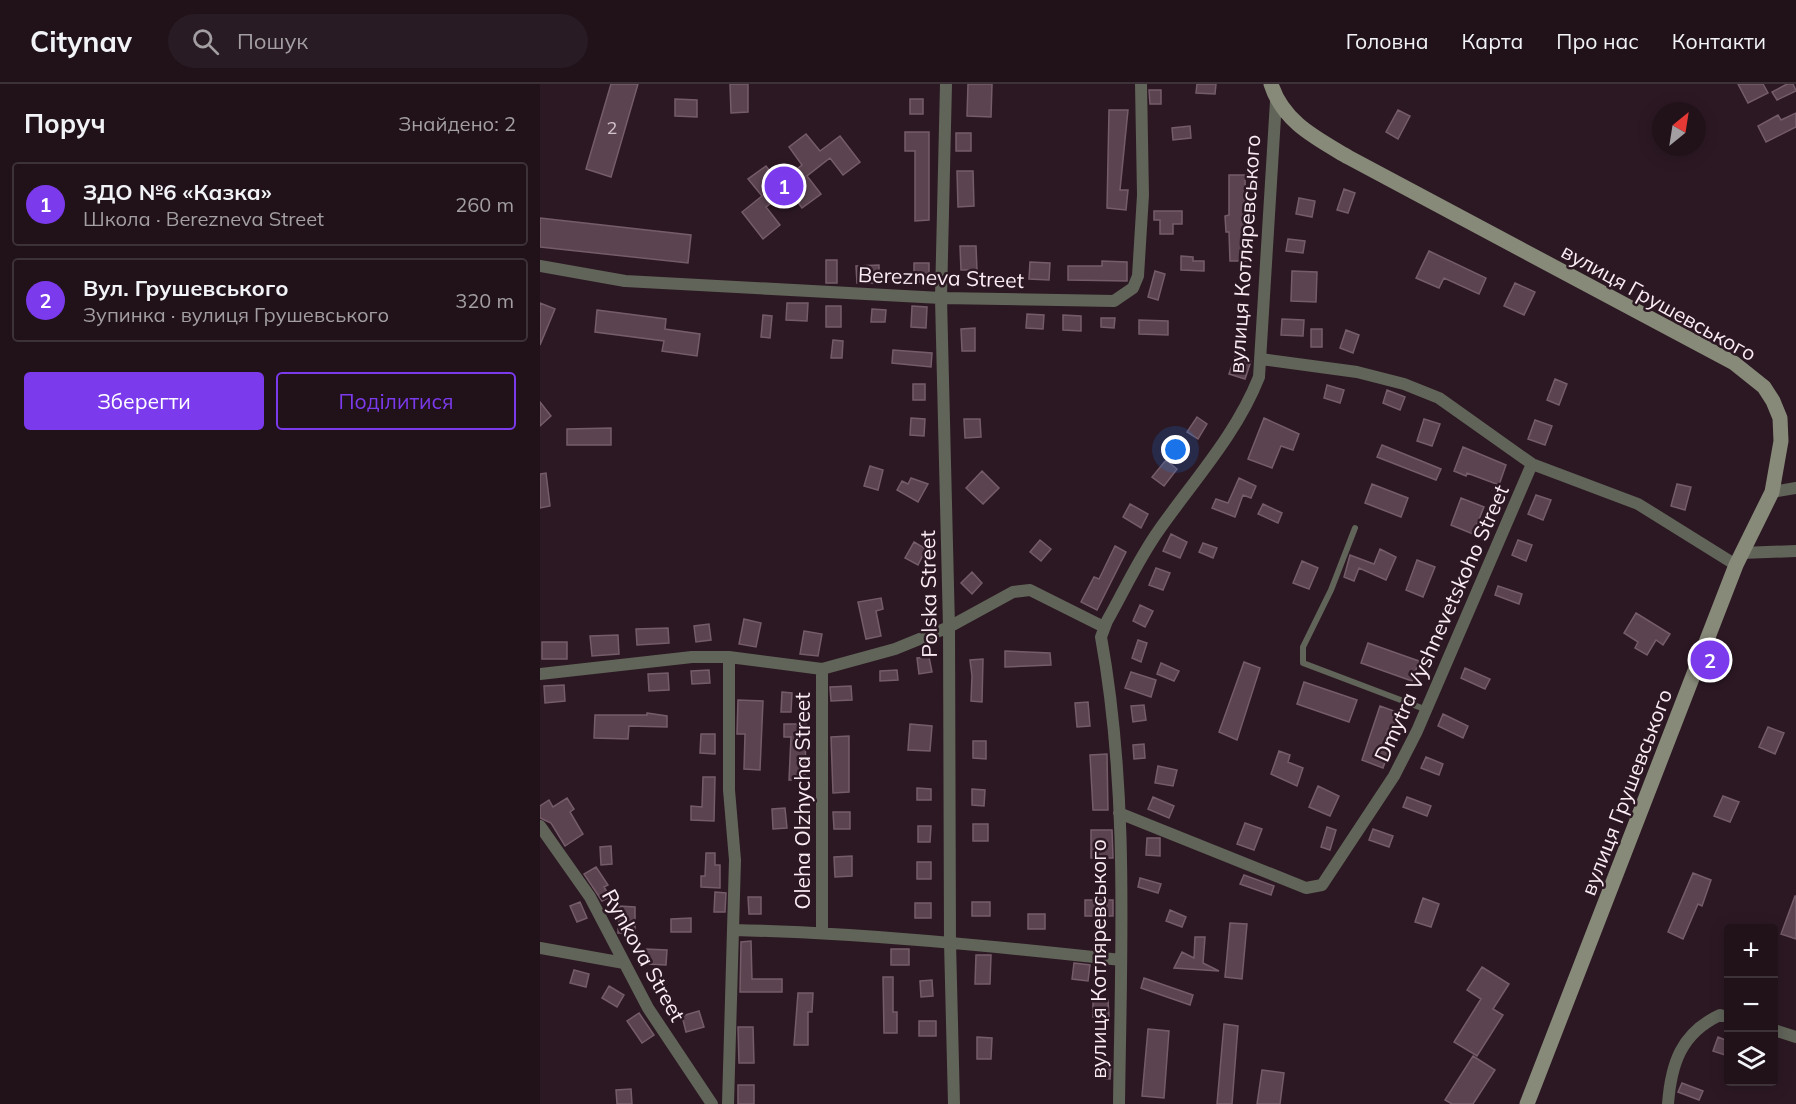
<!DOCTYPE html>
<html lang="uk">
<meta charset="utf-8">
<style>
:root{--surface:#21121a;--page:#291b23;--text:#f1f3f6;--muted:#a29ea2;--line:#3e3239;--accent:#7c3aed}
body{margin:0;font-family:Mulish,sans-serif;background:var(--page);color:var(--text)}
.controls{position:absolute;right:18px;bottom:18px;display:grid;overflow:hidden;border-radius:6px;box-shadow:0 3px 15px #0003}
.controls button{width:54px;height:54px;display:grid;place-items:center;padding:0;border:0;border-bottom:2px solid var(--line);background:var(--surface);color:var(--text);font:30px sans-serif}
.compass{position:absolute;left:1112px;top:18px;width:54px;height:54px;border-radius:50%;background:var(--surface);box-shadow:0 3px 15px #0003;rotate:30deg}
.you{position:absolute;left:636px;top:366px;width:21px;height:21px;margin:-15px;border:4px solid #fff;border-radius:50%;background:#1a73e8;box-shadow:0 0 0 9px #1a73e833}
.badge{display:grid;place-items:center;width:39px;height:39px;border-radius:50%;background:var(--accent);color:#fff;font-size:20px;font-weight:700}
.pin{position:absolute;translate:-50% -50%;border:3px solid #fff;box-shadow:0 2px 6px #0006}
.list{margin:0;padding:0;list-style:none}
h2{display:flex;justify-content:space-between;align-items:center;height:78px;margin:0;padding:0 24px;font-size:26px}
h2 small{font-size:20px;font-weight:400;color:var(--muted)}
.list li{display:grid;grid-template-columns:39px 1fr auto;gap:18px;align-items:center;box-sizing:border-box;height:84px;margin:0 12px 12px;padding:0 12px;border:2px solid var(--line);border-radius:6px}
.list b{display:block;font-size:22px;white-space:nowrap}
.list p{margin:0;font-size:20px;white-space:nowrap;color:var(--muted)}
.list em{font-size:20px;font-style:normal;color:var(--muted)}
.actions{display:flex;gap:12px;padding:18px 24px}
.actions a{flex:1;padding:14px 0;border:2px solid var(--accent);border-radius:6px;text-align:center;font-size:21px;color:var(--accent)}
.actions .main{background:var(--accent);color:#fff}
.icon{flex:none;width:33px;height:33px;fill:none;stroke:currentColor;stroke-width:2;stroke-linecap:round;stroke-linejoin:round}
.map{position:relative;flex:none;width:1256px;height:1020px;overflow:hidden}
header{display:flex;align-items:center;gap:36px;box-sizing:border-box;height:84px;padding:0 30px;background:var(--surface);border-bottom:2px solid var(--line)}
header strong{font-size:28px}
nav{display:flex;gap:33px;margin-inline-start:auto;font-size:21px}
.search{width:420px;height:54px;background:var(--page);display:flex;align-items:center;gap:15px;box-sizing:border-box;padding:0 21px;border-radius:33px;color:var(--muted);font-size:22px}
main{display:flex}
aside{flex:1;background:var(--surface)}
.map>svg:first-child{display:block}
</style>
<header>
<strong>Citynav</strong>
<div class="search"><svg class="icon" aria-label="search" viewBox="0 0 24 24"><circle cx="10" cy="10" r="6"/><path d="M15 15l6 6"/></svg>Пошук</div>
<nav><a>Головна</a><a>Карта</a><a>Про нас</a><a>Контакти</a></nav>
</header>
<main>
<aside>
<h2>Поруч<small>Знайдено: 2</small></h2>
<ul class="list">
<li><span class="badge">1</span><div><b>ЗДО №6 «Казка»</b><p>Школа · Berezneva Street</p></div><em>260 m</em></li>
<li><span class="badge">2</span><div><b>Вул. Грушевського</b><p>Зупинка · вулиця Грушевського</p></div><em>320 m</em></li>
</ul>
<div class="actions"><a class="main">Зберегти</a><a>Поділитися</a></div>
</aside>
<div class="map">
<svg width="1256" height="1020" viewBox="0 0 1256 1020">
<rect width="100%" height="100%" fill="#2c1823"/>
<!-- building -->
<path fill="#5b4450" stroke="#755c69" stroke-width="1.5" d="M71,0H98L71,93L46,85Z
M190,0H208V28L191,29Z
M428,0H452L451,33L427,32Z
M657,0H676L675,10L656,9Z
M1198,0H1223L1228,9L1208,19Z
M1247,0H1253L1256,7L1237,16L1232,8Z
M609,6H621V20H610Z
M135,15L157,16V33L135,32Z
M370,15H383V30H370Z
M569,26H588L580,106H588L586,126L567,124Z
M858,26L870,32L858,55L846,48Z
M1256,29V43L1226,58L1218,42L1238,31L1241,36Z
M650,42L651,54L633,56L632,44Z
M365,48H389V136L375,137V67H365Z
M416,49H431V67H416Z
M266,50L280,67L300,52L320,78L303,91L290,74L267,92L281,110L262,124L249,106L226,123L240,141L223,155L202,128L222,112L208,95L226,82L239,99L262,81L249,63Z
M417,87H433L434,122L418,123Z
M689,91H705L706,177H690L689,148H686L685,132L689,131Z
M804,105L815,109L808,129L797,126Z
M759,114L775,117L772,133L756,130Z
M614,127H642V140H633V150H620V136H614Z
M0,134L151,151L148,179L0,163Z
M748,155L765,157L763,169L746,167Z
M420,162H436L437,186H421Z
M889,167L946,194L939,210L904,194L899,204L876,194Z
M641,172L653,173V177H664V187L641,186Z
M286,176H297V199H286Z
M562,177L587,178V197L528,196V182H562Z
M490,178L510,179L509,196L489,195Z
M374,179H389V198H374Z
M339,181V199H317L316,182Z
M615,187L625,190L618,216L608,213Z
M752,187L777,188L776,218L751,217Z
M975,199L995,208L984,231L964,222Z
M0,219L15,225L0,261Z
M247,219H268L267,237L246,236Z
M286,222H301V243H286Z
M372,222L387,223L386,244L371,243Z
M332,225L346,226L345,238H331Z
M57,226L126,235L125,245L160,250L157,272L122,267L124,257L55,248Z
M487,230L504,231L503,245L486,244Z
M223,231L232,232L230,254L221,253Z
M523,231L541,232V247L523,246Z
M561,234H575L574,244L561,243Z
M742,235L764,236L763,252L741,251Z
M599,236L628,237V251L599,250Z
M435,244V267H422L421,245Z
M771,245H782V263H771Z
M806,246L819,251L813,269L800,264Z
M293,256L303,257L302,274H291Z
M353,266L392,269L391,283L352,279Z
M695,273L711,277L705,295L689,290Z
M1015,295L1027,300L1019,321L1007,316Z
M373,300H385V316H373Z
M787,301L804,306L800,319L784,314Z
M847,306L865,313L860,326L843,319Z
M0,318L11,332L0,342Z
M657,333L667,340L658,355L647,348Z
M371,334L385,335L384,352L370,351Z
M724,334L759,350L753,366L741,362L732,384L708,375Z
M424,335H440L441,353L425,354Z
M884,335L900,340L892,362L877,357Z
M995,336L1012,342L1005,361L988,355Z
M71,344V361H27V345Z
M842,361L901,385L896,396L837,373Z
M923,363L966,381L959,401L927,389L926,392L914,387Z
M626,376L637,385L624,402L612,393Z
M330,382L343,386L338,406L324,402Z
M442,387L459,404L443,420L426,404Z
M6,389L10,422L0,424V390Z
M371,394L388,400L378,418L357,406L362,397L368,400Z
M699,394L716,402L711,414L703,411L695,433L672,424L676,415L688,419Z
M832,400L868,414L861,433L825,419Z
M1137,400L1151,403L1145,426L1131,422Z
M996,411L1011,416L1003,436L988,430Z
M921,414L944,423L933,450L911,441Z
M590,420L608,430L601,444L583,433Z
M723,420L742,429L738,439L718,430Z
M631,450L647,458L640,474L623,467Z
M500,456L511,465L501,477L490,468Z
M978,456L992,461L986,477L972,471Z
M374,458L386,465L378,481L365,474Z
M663,459L677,464L673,474L659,468Z
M575,462L586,468L557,526L541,518L554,493L559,495Z
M840,465L856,473L846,496L819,484L814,497L804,493L810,471L834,480Z
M877,476L895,483L883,513L866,506Z
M762,477L778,484L769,505L753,499Z
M616,484L630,489L623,506L609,501Z
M432,488L442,499L432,510L421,499Z
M958,502L982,510L979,520L955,511Z
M341,514L343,525L336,527L341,552L326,555L318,518Z
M600,521L613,527L605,543L593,537Z
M1096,529L1130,550L1123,561L1116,556L1107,571L1095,564L1098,558L1084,549Z
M204,535L221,539L216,563L199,560Z
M169,540L171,556L156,558L154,542Z
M128,544L129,559L97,561L96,545Z
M264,547L282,550L278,572L260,570Z
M78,551L79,570L52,572L50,552Z
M598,556L607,559L601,578L592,574Z
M2,558H27V575H2Z
M828,559L879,577L872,597L821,579Z
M465,567L510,569L511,581L465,583Z
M389,573L392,588L379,590L377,574Z
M443,575L442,618L431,617L432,592L430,576Z
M704,578L720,584L697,656L679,648Z
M621,579L639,587L634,597L617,590Z
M925,584L950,595L945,605L921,594Z
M169,586L170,599L152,600L151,587Z
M357,586L358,596L340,597V587Z
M591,588L616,596L611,613L585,604Z
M128,589L129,606L109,607L108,590Z
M764,598L817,616L809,638L757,620Z
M24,601L25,617L5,619L4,602Z
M311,602L312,616L291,617L290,603Z
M242,608L252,609L251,628H241Z
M198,616L223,617L220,686L204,685L205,650H197Z
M548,618L550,642L537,643L535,619Z
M604,621L606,636L593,638L591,622Z
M840,622L862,630L843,684L822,676Z
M107,629L127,632V643L89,642L88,655L54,654L55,631H107Z
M903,630L928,642L923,654L898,642Z
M244,640H266L265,696H249L251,653H244Z
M370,640L392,642L390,667L368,666Z
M1228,643L1244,649L1235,670L1219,663Z
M161,650H175V670L160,669Z
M309,652V708L293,709L291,653Z
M433,657H446V675L433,674Z
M604,660L605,674L594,675L593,661Z
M739,667L750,671L748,678L763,684L757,702L731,690Z
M567,670L568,726H553L550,671Z
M886,673L903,680L899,691L881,684Z
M618,682L637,686L633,702L615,699Z
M163,693H175L174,737L151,736V722L162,723Z
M778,702L799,712L790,732L769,723Z
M377,704L391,705V716H377Z
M432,705L445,706L444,722L432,721Z
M1183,712L1199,718L1190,738L1174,732Z
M613,713L634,722L629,734L608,725Z
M867,713L891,722L887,732L863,723Z
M27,714L34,725L30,728L43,750L25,762L11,739L0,734V722L9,716L13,723Z
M245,724L247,744L233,745L232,725Z
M293,728H310V745H294Z
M705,739L722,745L714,766L697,760Z
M433,740H448V757H433Z
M378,742H391L390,758H378Z
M787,743L796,746L790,766L781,763Z
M833,745L853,752L849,763L829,756Z
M551,746H572L573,774H551Z
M607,754H620V772L606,771Z
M71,762L72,780L61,781L60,763Z
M166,769H175V781H180V804L161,803V792H165Z
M312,772V792L295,793L294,773Z
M377,778H391V795H377Z
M56,783L68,801L64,803L70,813L62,817L44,790Z
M1153,789L1171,796L1162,822L1158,820L1143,855L1128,848Z
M704,791L734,802L731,811L700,800Z
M600,794L621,800L618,809L598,803Z
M175,808L186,809L185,828H174Z
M1255,812H1256V855L1241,850Z
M208,813H221V830H209Z
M883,814L899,820L891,843L875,838Z
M545,816H573V832H545Z
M40,818L47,834L37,838L30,822Z
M432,818H450V832H432Z
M375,819H391V834H375Z
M79,822L95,823V849H78Z
M630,826L646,833L642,843L626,837Z
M488,830H505V845H488Z
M151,834V848H131V835Z
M690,839L707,840L702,895L685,893Z
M655,853H665L663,879L679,887L634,884L642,868L654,874Z
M211,857L212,895H242V908H200L201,858Z
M105,865L127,866L126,881L105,880Z
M351,865H369V881H351Z
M436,871H451L450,900H435Z
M534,879L550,881L548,897L532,895Z
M942,883L969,900L953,925L963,931L937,972L914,958L941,915L927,906Z
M34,886L49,890L46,903L30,899Z
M343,893H353V928H357V949H344Z
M604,894L653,911L650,921L601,904Z
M392,896L393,912L381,913L380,897Z
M69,902L84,911L77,923L62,914Z
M258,909H273L272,928H268V961H254Z
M553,916H568L569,933H553Z
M159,927L164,943L146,948L142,932Z
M99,929L114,951L102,959L87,937Z
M379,937H396V952H379Z
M684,940L698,942L692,1020H677Z
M198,943H213L214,979H199Z
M608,945L629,947L624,1014L602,1012Z
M437,953L452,954L451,975H437Z
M1178,953L1188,957V972L1173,967Z
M933,972L955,986L933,1020H912L905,1016Z
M559,977L571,978L570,995L558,994Z
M722,986L744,989L740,1020H717Z
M1142,999L1163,1007L1159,1016L1138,1008Z
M198,1001H214V1020H198Z
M91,1005L92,1020H77L76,1006Z"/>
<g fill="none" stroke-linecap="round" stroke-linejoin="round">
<!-- lane -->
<path stroke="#616459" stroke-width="6" d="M815,444L791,506L763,563V579L887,626"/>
<!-- street -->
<path stroke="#616459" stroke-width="12" d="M406,0L401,214L409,543L410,858L414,1020
M0,182L85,197L401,214L574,217L593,204L598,192L603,111L601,0
M721,275L817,288L864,300L899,314L992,380L1098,420L1196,481
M1232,408L1256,404
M1201,469L1256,467
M0,590L152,573H189L282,585L355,565L409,543L473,508L490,506L564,543
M579,729L766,804L782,801L854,692L877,647L992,380
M0,742L50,813L108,924L172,1020
M194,846C324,849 452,862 581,876
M282,848V585
M0,864L84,879
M1234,946L1256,953
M188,1020L195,776L189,706V573
M579,1020C581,864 589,707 561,553L567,537C584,507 599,474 619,446C654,396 696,351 719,293L736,17
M1128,1020C1131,980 1141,949 1180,931L1188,933"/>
<!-- secondary -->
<path stroke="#878a79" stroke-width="15" d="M731,0C743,38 776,54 808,73L1194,279L1224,303L1233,317L1240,334L1241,357L1232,408L1196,481L987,1020"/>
</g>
<g text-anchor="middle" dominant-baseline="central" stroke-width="5" stroke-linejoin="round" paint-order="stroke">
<!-- number labels -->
<g font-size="18" fill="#d3c2ca">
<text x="72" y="43">2</text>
</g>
<!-- street labels -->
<g font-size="21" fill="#fbecf3" stroke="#2c1823">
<text transform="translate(704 170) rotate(-86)">вулиця Котляревського</text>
<text transform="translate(401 193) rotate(2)">Berezneva Street</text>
<text transform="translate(1119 218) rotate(29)">вулиця Грушевського</text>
<text transform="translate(388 510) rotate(-91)">Polska Street</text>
<text transform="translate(901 539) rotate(-66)">Dmytra Vyshnevetskoho Street</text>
<text transform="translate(1086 708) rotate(-69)">вулиця Грушевського</text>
<text transform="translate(262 717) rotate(-90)">Oleha Olzhycha Street</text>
<text transform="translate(104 871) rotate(61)">Rynkova Street</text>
<text transform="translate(558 875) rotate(-90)">вулиця Котляревського</text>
</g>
</g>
</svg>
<div class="controls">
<button>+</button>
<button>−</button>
<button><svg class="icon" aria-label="layers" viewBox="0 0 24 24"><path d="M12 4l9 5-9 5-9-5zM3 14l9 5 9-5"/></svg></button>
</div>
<svg class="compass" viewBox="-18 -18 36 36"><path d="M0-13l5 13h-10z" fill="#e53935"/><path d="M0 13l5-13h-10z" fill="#a29ea2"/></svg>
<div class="you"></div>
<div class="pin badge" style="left:244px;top:102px">1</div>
<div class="pin badge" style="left:1170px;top:576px">2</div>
</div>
</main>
